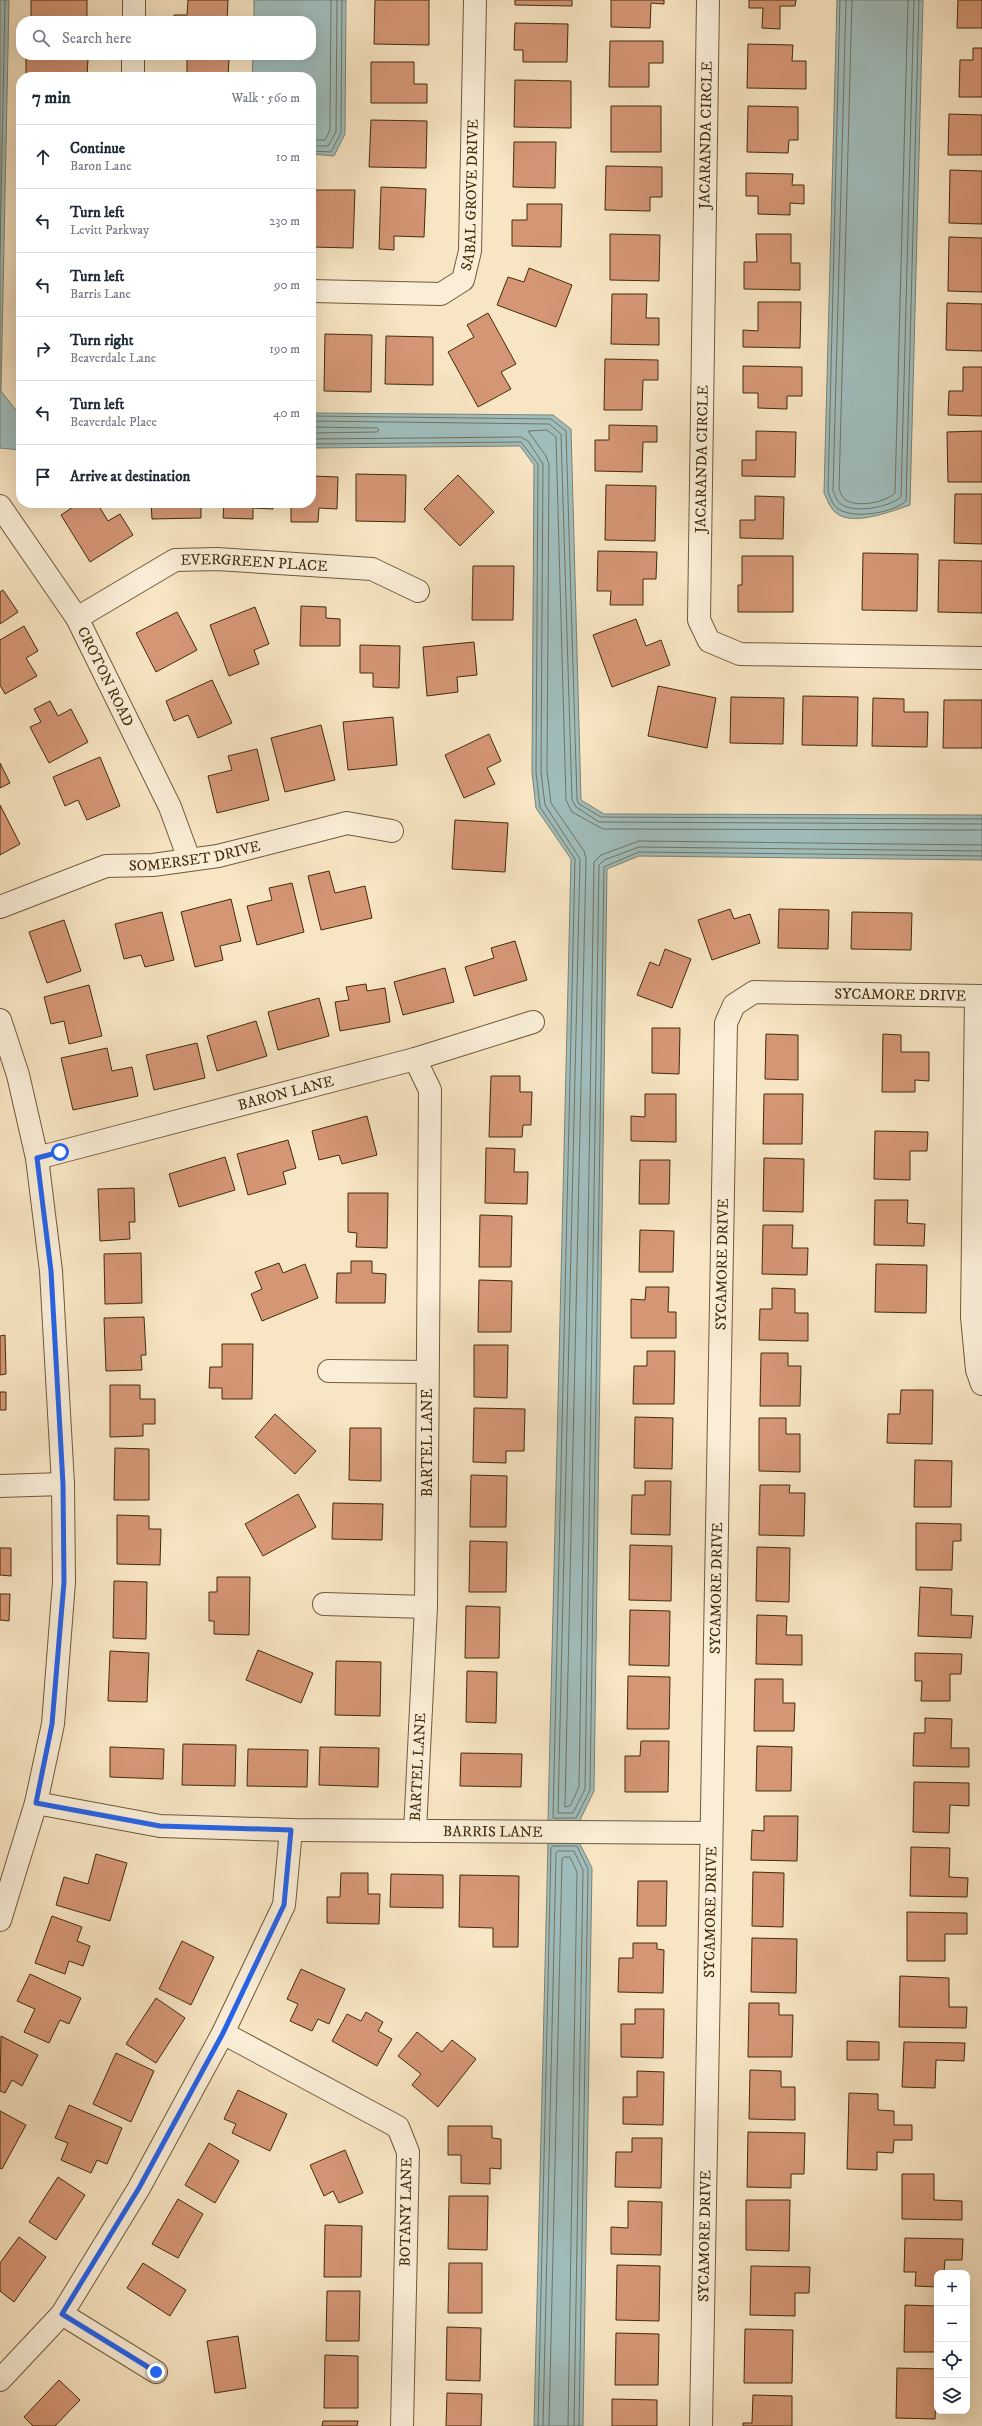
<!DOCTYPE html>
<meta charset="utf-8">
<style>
:root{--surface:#fff;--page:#f2f2f3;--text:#1f2937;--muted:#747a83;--line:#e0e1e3}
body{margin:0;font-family:"IM FELL DW Pica",serif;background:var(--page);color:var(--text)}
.controls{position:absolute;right:12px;bottom:12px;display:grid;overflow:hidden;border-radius:8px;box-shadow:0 4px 16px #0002}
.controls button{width:36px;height:36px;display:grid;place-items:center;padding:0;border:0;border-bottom:1px solid var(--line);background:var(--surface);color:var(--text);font:20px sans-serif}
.stop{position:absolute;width:12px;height:12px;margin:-9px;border:3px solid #2563eb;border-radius:50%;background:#fff}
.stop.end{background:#2563eb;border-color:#fff;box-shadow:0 1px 4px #0008}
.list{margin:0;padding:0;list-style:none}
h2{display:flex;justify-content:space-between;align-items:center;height:52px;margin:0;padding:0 16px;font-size:17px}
h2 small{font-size:13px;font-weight:400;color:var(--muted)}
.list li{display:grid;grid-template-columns:26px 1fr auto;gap:12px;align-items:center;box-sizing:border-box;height:64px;padding:0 16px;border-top:1px solid var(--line)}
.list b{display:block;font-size:15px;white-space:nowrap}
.list p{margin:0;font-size:13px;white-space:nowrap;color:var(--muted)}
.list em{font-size:13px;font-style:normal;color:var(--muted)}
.icon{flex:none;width:22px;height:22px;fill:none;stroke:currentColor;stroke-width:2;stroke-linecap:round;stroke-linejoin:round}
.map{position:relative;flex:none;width:982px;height:2426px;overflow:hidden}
.search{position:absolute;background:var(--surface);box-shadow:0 4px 16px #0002;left:16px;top:16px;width:300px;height:44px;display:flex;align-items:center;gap:10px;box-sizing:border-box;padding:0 14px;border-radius:16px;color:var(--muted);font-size:15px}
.panel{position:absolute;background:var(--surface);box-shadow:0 4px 16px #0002;left:16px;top:72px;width:300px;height:436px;border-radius:16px}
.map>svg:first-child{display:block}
</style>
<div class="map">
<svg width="982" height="2426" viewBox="0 0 982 2426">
<rect width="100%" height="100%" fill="#f8e5c3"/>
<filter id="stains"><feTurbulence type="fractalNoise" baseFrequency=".005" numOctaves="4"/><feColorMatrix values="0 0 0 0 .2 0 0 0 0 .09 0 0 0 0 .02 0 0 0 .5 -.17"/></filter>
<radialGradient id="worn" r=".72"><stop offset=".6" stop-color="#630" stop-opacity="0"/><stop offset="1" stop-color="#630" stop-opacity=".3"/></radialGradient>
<!-- water -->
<path fill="#a0bdbc" stroke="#7a8375" d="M0,0H9L1,391L15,409H21V450L0,448Z
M254,0H346L345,134L334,156L311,154V77H252L253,55H311V21H254Z
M837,0H923L910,505C892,511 848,529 833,510C829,505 827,499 824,493Z
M311,413L553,415L571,429L581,800L604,814L982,815V860L639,856L607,869L594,1791L579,1822H548L571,859L536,808L532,772L534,465L520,446L311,448Z
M548,1842H579L592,1868L583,2426H534Z"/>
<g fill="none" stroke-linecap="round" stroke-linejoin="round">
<!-- shore -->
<path stroke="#717463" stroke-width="1" d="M840,0L828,492C830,497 833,505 837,508C852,520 893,513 906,501L919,0
M846,0L833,491C835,495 837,502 841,504C854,514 890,507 901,497L914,0
M852,0L839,489C841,493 842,498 846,500C858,508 886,502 895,493L908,0
M311,140H325L330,130L331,0
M311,146H328L336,132L337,0
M311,151L331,152L341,133L342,0
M0,254L5,0
M311,416L551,419L566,431L577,800L579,804L601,817L982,819
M311,421L549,424L561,434L572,800L576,807L599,822L982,824
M311,427L377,428L379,430L377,432L311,433
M311,439L521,437L528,441L543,464L541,772L545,805L580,859L558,1813H573L585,1789L599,865L604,860L639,847L982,851
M311,444L521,442L538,464L536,772L540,807L575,859L553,1818H576L590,1790L604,867L639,852L982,856
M982,830L603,829L572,812L566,800L556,437L547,430L528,431L546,456L549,464L547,771L551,803L584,851L586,859L565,1807L570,1806L579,1787L594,862L601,855L639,841L982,845
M538,2426L551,1848L553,1846H577L588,1869L579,2426
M543,2426L556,1853L558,1851H574L583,1870L574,2426
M549,2426L562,1859L564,1857H570L577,1872L568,2426"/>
</g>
<!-- building -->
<path fill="#d59676" stroke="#422c0a" d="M31,0H87V21H31Z
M188,0H228L227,21H174V15H187Z
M375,0H429V45L374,44Z
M515,0H572V6L515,5Z
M611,0H664V4L651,3L650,28L611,27Z
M749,0H796L795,6H780V29L762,28L763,8H749Z
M958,0H982V28H957Z
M515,23L568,24L567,62H523V50H514Z
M610,41H663V63H649V87H609Z
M748,44L793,45L792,61H806V89L747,88Z
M973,48H982V97H959L960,60H973Z
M26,57L88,59L87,75L26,77Z
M187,58L229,59L228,77H174L187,76Z
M371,62H414V84H427V103H371Z
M515,80L571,81V128L514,127Z
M611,106H661V152H611Z
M748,106L798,107V140H789L788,153L747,152Z
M949,114L982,115V155H948Z
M371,120L427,121L426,168L369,167Z
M514,142H556L555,188L513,187Z
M606,166L662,167V197H650V211L605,210Z
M950,170L982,171V224L949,223Z
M746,173L793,174L792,185H804V204L790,203V215L758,214V196H746Z
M381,187L426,189L424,237L394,236V250L379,249Z
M311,190H355L353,248L311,247Z
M527,204H562L561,247L512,246V220H527Z
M610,234L660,235L659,281L610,280Z
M756,234H791V263H800V290L744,289V262H757Z
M949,237L982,238V292L948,291Z
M529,268L572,285L556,327L497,305L508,277L524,282Z
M612,294H647L646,318H659V345L611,344Z
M758,302H801L800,348L743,347V330L758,331Z
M947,303L982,304V351L946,350Z
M488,313L516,364L501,372L511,389L478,407L448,352L474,337L467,325Z
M325,334L372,335L371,392L324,391Z
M386,336L433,337V385L385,384Z
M605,359L658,360V380H643L642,410H604Z
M743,366L802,367V396H787V409L758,408V393H743Z
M963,367H982V416L948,415L949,391H963Z
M609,425L657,426V442H643L642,472L595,471V440H609Z
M756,431L796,432L795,477L742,476V460H756Z
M982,431V482H948L947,432Z
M356,474L406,475L405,522L356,521Z
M458,475L494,512L460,546L424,509Z
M311,476L338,477L337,509L319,508L318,522H291V503H311Z
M606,485L656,486L655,541L605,540Z
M955,494H982V544L954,543Z
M755,496L784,497L783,539L740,538V520H755Z
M79,503H97L108,521L120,514L133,535L90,562L61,515Z
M151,503H201V518L152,519Z
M224,503H273V509L253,508V519L223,518Z
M598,551L657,552L656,579H643V605H610L611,591H597Z
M863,553L918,554L917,611L862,610Z
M742,556H793V612H738V585H742Z
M939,560L982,561V613L938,612Z
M473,566H514L513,620H472Z
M3,590L18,612L0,624V592Z
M301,606L326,607V618L340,619V646H300Z
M255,607L269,644L254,650L259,664L229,676L210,625Z
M177,612L197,650L156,672L136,633Z
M636,619L646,646L661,640L670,665L612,687L593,635Z
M24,626L38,651L26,658L37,676L5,694L0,685V640Z
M474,642L477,675L457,677L458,692L427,696L423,647Z
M360,645L400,646L399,688L373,687V673H360Z
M212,680L232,723L198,738L188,715L174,721L166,701Z
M658,686L716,698L707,748L648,736Z
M803,696L858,697L857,746L802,745Z
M731,697L784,698L783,744L730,743Z
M873,698L904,699V712H928L927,747L872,746Z
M944,700H982V748H943Z
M50,701L58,716L71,709L88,742L49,763L30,727L41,722L34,709Z
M393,717L397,765L348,770L343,722Z
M321,725L335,780L285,792L271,738Z
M489,734L501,761L487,768L495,784L464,798L445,755Z
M257,749L269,800L217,813L208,776L232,770L228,756Z
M100,757L120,806L87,820L78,800L65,806L53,777Z
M0,763L10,783L0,788Z
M0,805L20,844L0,855Z
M455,820L508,823L505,872L452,869Z
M329,871L335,893L365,886L372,918L321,930L308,876Z
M292,883L304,932L257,945L247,906L272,900L269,888Z
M231,899L241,941L220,946L223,960L195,967L181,912Z
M730,909L734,919L750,914L760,943L712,960L698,920Z
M779,909L829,910L828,949L778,948Z
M162,912L174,960L145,967L141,955L124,959L115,924Z
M852,912L912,913L911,950L851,949Z
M64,920L81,971L47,983L29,932Z
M515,941L527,980L474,996L465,967L494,958L491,948Z
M665,949L691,959L672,1008L637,995L650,962L659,966Z
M445,968L454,1002L403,1015L394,982Z
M366,984L367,991L385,988L390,1022L340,1031L335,1002L349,1000L346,987Z
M89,985L102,1036L69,1044L64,1021L51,1024L44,997Z
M319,998L329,1036L278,1050L268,1012Z
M256,1021L267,1056L217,1071L207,1036Z
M652,1028H680L679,1074L652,1073Z
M766,1034L798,1035V1080L765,1079Z
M883,1034L901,1035V1052H929V1081L915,1080V1092H882Z
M197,1043L205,1078L154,1090L146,1055Z
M107,1048L112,1071L132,1067L138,1096L73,1110L61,1058Z
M491,1076H520V1092H532L531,1125H523L522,1137H489Z
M645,1094H676V1142L631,1141V1116L645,1117Z
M764,1094H803L802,1144H763Z
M367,1116L377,1155L342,1164L339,1155L319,1160L312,1131Z
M875,1131L928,1132L927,1151H910V1180L874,1179Z
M288,1140L296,1168L283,1172L286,1184L248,1195L237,1154Z
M486,1148L515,1149L514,1172H528L527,1204L485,1203Z
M225,1157L235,1190L179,1207L169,1174Z
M764,1158L804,1159L803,1212L763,1211Z
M640,1160H670L669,1204H639Z
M134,1188L135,1222H129L130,1239L100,1241L98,1189Z
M348,1193H388L387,1248L356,1247L357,1233L348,1232Z
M875,1200H908L907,1223L925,1224L924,1246L874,1245Z
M480,1215L512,1216L511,1267H479Z
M763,1225H793L792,1248H808L807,1275L762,1274Z
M640,1230L674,1231L673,1272H639Z
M141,1253L142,1303L105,1304L104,1254Z
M351,1261H372V1273L386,1274L385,1303H336L337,1273H351Z
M279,1263L283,1273L305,1264L318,1298L262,1321L251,1294L262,1289L255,1272Z
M876,1264L927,1265L926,1313L875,1312Z
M479,1280L512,1281L511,1332H478Z
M646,1287H669L668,1312H676V1338H631V1299L645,1300Z
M772,1288L795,1289V1313H808V1341L759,1340L760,1309H772Z
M144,1317L146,1355H141L142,1370L106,1371L104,1318Z
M5,1335L6,1374L0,1375V1336Z
M222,1344H253L252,1399H222V1388H209L210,1367H222Z
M474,1345H508L507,1398L474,1397Z
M647,1351H675L674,1404H633L634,1366H647Z
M761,1353H788V1366H801L800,1406H760Z
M110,1385H140V1399H155V1424H143V1436L110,1437Z
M901,1390H933L932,1444L887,1443L888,1414H900Z
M0,1392H6V1410H0Z
M474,1408L525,1409L524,1451H506V1463L473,1462Z
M275,1414L316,1451L295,1474L255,1437Z
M635,1417L673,1418L672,1469L634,1468Z
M759,1418H786V1434H800V1472L759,1471Z
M350,1428H381V1481L349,1480Z
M115,1448L149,1449V1500H114Z
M915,1460L952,1461L951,1507H914Z
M471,1475L507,1476L506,1527H470Z
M645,1481H671L670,1535L631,1534L632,1495H645Z
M760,1485H790L789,1493H805L804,1536L759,1535Z
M298,1494L316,1527L263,1556L245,1524Z
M333,1503L383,1504L382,1540L332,1539Z
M117,1515L149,1516V1529H161L160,1565L117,1564Z
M916,1523L961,1524V1541H953L952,1570H916Z
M470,1541L507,1542L506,1592H469Z
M630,1545L672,1546L671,1601L629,1600Z
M757,1547L790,1548L789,1602L756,1601Z
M0,1548H11V1576L0,1575Z
M217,1577H250L249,1635L214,1634V1621H209V1592H217Z
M114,1581L147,1582L146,1639L113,1638Z
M920,1587L952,1589L951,1615L973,1616L971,1638L918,1636Z
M0,1594H10L9,1621L0,1620Z
M466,1606L500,1607L499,1658H465Z
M630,1610L670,1611L669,1666L629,1665Z
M757,1615L787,1616L786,1635H802V1665L756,1664Z
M258,1650L313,1673L301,1703L246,1680Z
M110,1651L149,1653L147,1702L108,1701Z
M915,1653L962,1654L961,1674H950V1701H921L922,1681H915Z
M336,1661L381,1662L380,1716L335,1715Z
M467,1671L497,1672L496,1723L466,1722Z
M628,1676L670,1677L669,1729H627Z
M755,1679H783V1703H795L794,1731H754Z
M925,1718L952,1719L951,1748H969V1767L913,1766L914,1733H925Z
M641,1741H669L668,1792H625V1756H640Z
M183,1744L236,1745L235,1786L182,1785Z
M757,1746L792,1747L791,1791H756Z
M110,1747L164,1749L163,1779L110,1777Z
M320,1747L379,1748L378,1787L319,1785Z
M248,1749L308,1750L307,1787L247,1786Z
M461,1753L522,1754L521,1787L460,1786Z
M914,1782L969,1783V1806L950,1805L949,1833L913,1832Z
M764,1816H798L797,1861L751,1860L752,1830L764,1831Z
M911,1847L950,1848L949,1877L968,1878L967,1897L910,1896Z
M96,1854L127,1863L110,1921L56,1905L64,1877L88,1884Z
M753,1872L784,1873L783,1927L752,1926Z
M341,1873H368V1894H380L379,1924L327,1923V1897H340Z
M391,1874L443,1875V1908L390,1907Z
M460,1875L519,1876L518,1947H493V1928L459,1927Z
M638,1881H667L666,1926H637Z
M907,1912L967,1913V1934H945V1961H907Z
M52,1916L82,1927L77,1941L90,1946L83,1966L69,1961L65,1974L35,1963Z
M752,1938L797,1939L796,1993L751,1992Z
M182,1941L214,1957L191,2005L159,1989Z
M633,1943H657V1949L664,1950L663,1993L618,1992L619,1958H633Z
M301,1969L345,1989L329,2024L318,2019L312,2031L290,2021L298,2004L287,1999Z
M30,1974L81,1998L69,2024L60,2020L49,2043L24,2032L35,2009L17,2001Z
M900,1976L949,1978V2007H967L966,2028L899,2027Z
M156,1998L185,2018L156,2063L126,2044Z
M749,2003H779V2015H793L792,2057H748Z
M635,2009H664L663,2058L621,2057V2024H635Z
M366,2012L383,2022L378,2031L392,2039L377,2066L332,2041L347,2014L361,2021Z
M417,2032L442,2052L452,2040L476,2059L438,2107L412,2085L421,2074L398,2056Z
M1,2036L38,2055L22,2086L12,2080L5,2093L0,2091Z
M847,2041L879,2042V2060H847Z
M904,2042L965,2043L964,2061L936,2060L935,2088L902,2087Z
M116,2053L154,2071L131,2122L93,2104Z
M750,2070L781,2071V2087H795V2120L749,2119Z
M637,2071L664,2072L663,2125L623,2124V2097H637Z
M238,2090L287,2114L270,2151L232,2133L236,2124L224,2119Z
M849,2093L878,2094V2110L894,2111V2125H912V2140H894L893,2153L877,2152V2170L847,2169Z
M69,2105L122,2128L107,2164L97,2160L91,2173L61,2160L68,2143L55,2138Z
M0,2111L26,2125L2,2169L0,2168Z
M448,2126H492V2138L501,2139V2169L490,2168V2184L461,2183V2155H448Z
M748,2132L805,2133L804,2174H791V2188L747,2187Z
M632,2138H662L661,2188L615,2187L616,2152H632Z
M209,2143L239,2161L215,2203L185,2185Z
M345,2150L363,2193L339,2203L333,2191L324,2196L310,2165Z
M902,2174H934V2200L962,2201V2220L902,2219Z
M58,2177L85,2195L56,2240L29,2222Z
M449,2196H488L487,2250L448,2249Z
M178,2199L203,2214L178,2258L152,2244Z
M746,2200H790L789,2251L746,2250Z
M628,2201L662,2202L661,2255L611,2254V2227L628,2228Z
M325,2225L362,2226L361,2277H324Z
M19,2237L46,2257L14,2302L0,2291V2263Z
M905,2238L963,2239L962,2260H945L944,2273H937V2287L915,2286L916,2272H904Z
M143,2263L186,2290L170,2316L127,2288Z
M449,2263H482V2313H448Z
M617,2265L660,2266L659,2321L616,2320Z
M751,2266L810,2267L809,2293H795V2316L750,2315Z
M327,2291H360L359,2341H326Z
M905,2305L937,2306V2352H904Z
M447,2327L481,2328L480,2381L446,2380Z
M745,2329L793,2330L792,2383H744Z
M616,2333L659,2334L658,2385H615Z
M238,2336L246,2388L215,2393L207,2341Z
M325,2355L358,2356V2408H324Z
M897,2368L937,2369L935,2419L896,2418Z
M59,2380L80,2400L55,2426H33L24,2417Z
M447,2393L482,2394L481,2426H446Z
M753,2395L792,2396V2426H743V2423H752Z
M612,2399L657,2400V2426H612Z
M323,2421H358L357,2426H322Z"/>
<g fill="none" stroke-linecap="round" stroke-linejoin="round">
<defs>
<g id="minor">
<path d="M708,0L699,620L709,641L740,654L982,658"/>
<path d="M134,21V0"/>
<path d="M133,77V55"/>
<path id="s1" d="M311,291L441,294L463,280L470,251L475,0"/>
<path id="s2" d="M0,506L77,618L170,807L189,859"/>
<path id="s3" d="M77,618L175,560L217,559L372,569L418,591"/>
<path id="s4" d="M0,907L106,866L153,865L218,856L347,823L392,831"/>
<path d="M976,996L972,1317L977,1370L982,1384"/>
<path d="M415,1059L430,1090L426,1607L415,1831"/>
<path id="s5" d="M37,1158L415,1059L533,1022"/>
<path d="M329,1371L427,1372"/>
<path d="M0,1486L63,1484"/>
<path d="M324,1604L426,1607"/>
<path id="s6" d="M36,1803L160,1826L291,1830L711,1833"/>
<path d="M223,2033L398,2127L408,2152L402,2426"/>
<path d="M62,2314L156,2372"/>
<path d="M0,2380L62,2314L139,2188L223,2033L284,1905L291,1830"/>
<path id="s7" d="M701,2426L726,1023L734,1005L754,992L982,996"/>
</g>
<path id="tertiary" d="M0,1020L18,1075L37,1158L51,1271L63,1484L64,1582L53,1724L36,1803L0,1920"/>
</defs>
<!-- minor casing -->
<use href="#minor" stroke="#705a38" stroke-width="24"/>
<!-- tertiary casing -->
<use href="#tertiary" stroke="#705a38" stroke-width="24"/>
<!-- minor -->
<use href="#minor" stroke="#faeed8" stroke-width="22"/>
<!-- tertiary -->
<use href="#tertiary" stroke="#faeed8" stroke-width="22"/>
</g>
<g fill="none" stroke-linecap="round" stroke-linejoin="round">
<!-- route -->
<path stroke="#2563eb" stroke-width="5" d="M60,1152L37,1158L51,1271L63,1484L64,1582L52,1724L36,1803L160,1826L291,1830L284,1905L223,2033L139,2188L62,2314L156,2372"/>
</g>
<g text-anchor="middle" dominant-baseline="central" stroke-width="3" stroke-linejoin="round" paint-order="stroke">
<!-- street labels -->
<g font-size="15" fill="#422c0a" stroke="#faeed8">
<text transform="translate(706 135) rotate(-89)">JACARANDA CIRCLE</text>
<text stroke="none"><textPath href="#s1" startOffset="242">SABAL GROVE DRIVE</textPath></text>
<text transform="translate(702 459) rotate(-89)">JACARANDA CIRCLE</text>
<text stroke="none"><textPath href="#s3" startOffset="193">EVERGREEN PLACE</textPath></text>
<text stroke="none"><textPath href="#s2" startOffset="201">CROTON ROAD</textPath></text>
<text stroke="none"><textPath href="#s4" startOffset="203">SOMERSET DRIVE</textPath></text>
<text stroke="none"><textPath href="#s7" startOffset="1593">SYCAMORE DRIVE</textPath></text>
<text stroke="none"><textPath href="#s5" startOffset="257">BARON LANE</textPath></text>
<text stroke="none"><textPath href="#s7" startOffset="1162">SYCAMORE DRIVE</textPath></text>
<text transform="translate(427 1443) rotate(-90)">BARTEL LANE</text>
<text stroke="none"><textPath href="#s7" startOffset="838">SYCAMORE DRIVE</textPath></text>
<text transform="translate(418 1767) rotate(-87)">BARTEL LANE</text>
<text stroke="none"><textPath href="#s6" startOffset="459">BARRIS LANE</textPath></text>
<text stroke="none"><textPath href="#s7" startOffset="514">SYCAMORE DRIVE</textPath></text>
<text transform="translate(406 2212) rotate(-89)">BOTANY LANE</text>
<text stroke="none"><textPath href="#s7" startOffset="190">SYCAMORE DRIVE</textPath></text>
</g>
</g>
<rect width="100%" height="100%" filter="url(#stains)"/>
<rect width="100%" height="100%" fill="url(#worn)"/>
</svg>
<div class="controls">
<button>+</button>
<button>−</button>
<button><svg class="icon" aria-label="locate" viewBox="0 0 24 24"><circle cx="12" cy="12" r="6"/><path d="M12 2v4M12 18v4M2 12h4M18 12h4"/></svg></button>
<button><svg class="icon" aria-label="layers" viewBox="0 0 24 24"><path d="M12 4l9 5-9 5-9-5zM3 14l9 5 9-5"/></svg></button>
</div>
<div class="stop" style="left:60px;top:1152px"></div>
<div class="stop end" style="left:156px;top:2372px"></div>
<div class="search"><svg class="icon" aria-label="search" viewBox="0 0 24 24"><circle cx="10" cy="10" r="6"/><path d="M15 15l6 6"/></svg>Search here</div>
<section class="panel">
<h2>7 min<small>Walk · 560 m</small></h2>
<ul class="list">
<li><svg class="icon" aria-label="ahead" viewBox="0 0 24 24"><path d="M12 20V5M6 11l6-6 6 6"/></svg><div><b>Continue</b><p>Baron Lane</p></div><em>10 m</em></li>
<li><svg class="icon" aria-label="left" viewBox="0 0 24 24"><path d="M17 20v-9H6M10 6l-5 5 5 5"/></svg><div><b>Turn left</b><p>Levitt Parkway</p></div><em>230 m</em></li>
<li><svg class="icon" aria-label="left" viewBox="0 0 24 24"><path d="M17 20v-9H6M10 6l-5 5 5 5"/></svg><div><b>Turn left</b><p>Barris Lane</p></div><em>90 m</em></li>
<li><svg class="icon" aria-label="right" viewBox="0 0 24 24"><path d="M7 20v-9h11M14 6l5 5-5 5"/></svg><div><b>Turn right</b><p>Beaverdale Lane</p></div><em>190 m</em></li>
<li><svg class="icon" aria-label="left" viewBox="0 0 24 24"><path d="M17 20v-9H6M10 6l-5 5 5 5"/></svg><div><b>Turn left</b><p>Beaverdale Place</p></div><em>40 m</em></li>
<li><svg class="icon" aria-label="arrive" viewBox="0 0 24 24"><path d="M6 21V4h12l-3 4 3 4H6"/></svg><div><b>Arrive at destination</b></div></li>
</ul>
</section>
</div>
